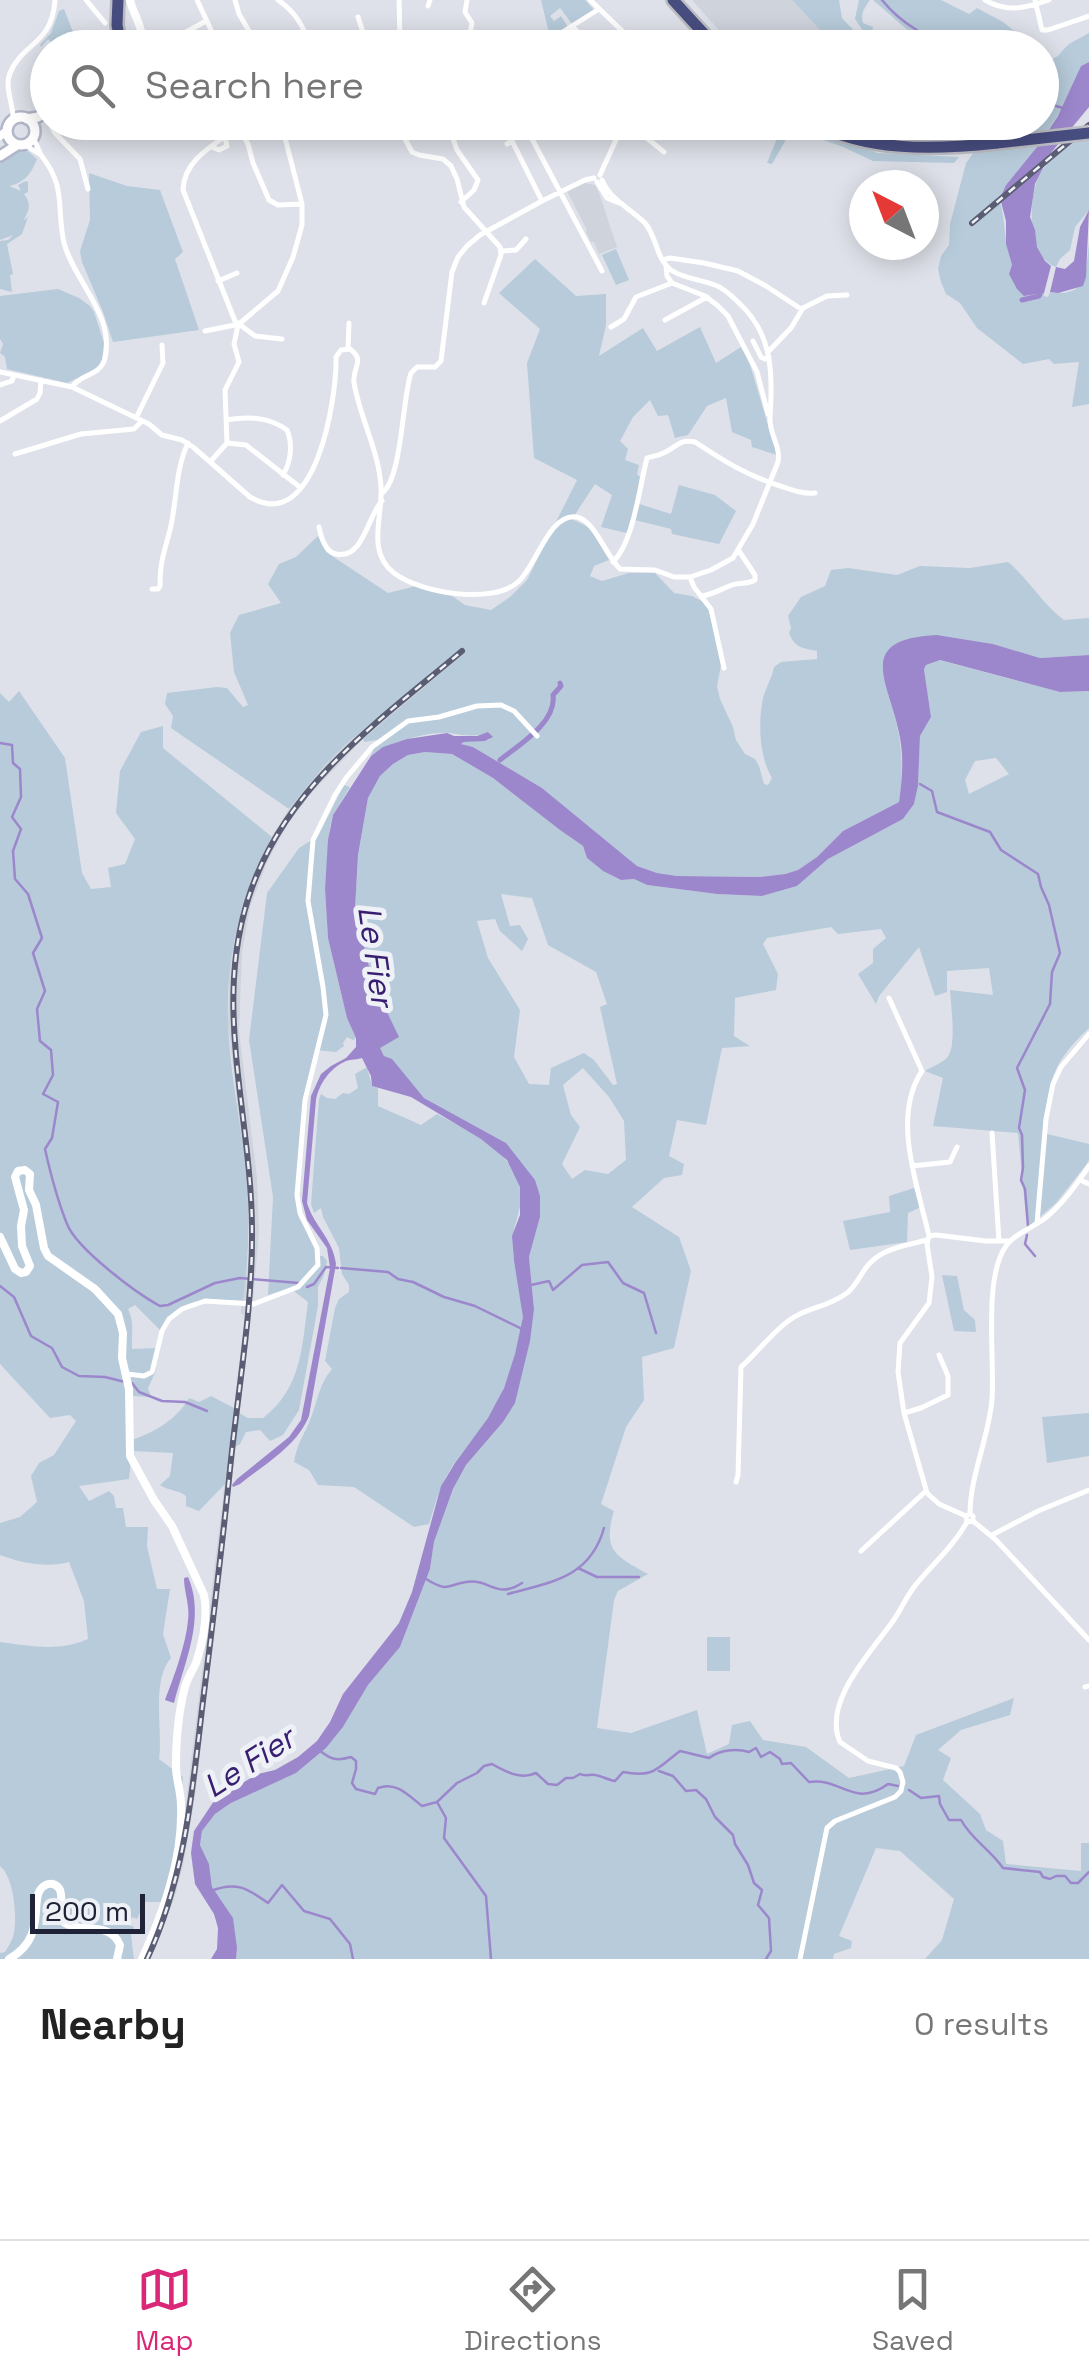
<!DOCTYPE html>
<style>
:root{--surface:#fff;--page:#f6f6f6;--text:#222;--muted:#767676;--line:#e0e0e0;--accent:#db2777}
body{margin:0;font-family:"Space Grotesk",sans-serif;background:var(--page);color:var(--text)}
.compass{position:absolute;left:849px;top:170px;width:90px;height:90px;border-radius:50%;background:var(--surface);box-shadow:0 5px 25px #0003;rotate:318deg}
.scale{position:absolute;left:30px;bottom:25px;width:115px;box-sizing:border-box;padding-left:10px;border:5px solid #202337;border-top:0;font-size:28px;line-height:35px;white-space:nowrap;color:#202337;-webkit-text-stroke:8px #eef1f6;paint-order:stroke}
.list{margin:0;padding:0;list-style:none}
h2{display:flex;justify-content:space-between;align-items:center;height:130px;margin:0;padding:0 40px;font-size:42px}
h2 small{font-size:32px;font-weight:400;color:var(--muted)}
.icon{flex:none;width:55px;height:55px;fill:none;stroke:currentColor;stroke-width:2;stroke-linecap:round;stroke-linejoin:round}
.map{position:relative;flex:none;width:1089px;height:1959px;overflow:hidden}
.search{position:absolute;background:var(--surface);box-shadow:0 5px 25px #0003;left:30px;right:30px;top:30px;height:110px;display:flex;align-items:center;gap:25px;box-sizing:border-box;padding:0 35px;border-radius:55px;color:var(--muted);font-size:38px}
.sheet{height:280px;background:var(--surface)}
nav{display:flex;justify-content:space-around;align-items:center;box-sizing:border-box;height:140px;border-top:2px solid var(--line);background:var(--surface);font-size:28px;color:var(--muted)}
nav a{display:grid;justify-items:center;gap:5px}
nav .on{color:var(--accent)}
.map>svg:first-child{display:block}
</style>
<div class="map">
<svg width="1089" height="1959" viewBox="0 0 1089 1959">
<rect width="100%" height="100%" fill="#dee1e9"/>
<!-- built -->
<path fill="#cfd3dc" d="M692,0H792L823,33V39L829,47H734Z
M584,183L595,185L599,193L617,247L599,254L594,242H591L586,232L587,230L567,191Z
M462,650L463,652L461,656L363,739L312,792L287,825L267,862L250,907L242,952L239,1031L257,1178L259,1232L253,1301H243L249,1257V1206L228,1023L229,978L234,933L243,901L254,869L272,837L289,809L324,766L346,744Z
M241,1306L252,1307L195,1797L183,1866L174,1899L151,1958L145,1959L180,1854L245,1315L241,1314Z"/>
<!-- green -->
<path fill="#b7cbda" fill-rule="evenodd" d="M541,0H585L594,10L572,24L560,8L550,16L554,21L561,16L568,27L561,32L549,33Z
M792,0H839L842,18L858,35V47H829L823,39V33Z
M859,0H870C865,7 860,14 863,23L873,27L872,34L877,37L881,33L894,43L901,37L904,40L909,37L913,40L908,46L863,47L862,37L865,34L855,19Z
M873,0H941L969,14L977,8L1003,22L1035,47H927Z
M64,9L79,47H52L54,45L48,39L41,47L40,45L51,33L59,11Z
M1089,33V62L1081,66L1070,95L1047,133L986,138L965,123L1042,122V55L1046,61C1060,58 1060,52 1069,44C1075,40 1083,37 1089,33Z
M775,122L799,123L824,135L878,153L959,157L954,163L873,161L843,147L792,129L772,164L767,163L776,141Z
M855,123H933L925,134C902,136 874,136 855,123Z
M1089,133V210L1075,227L1070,250L1060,259L1056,267C1026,257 1027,196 1041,172C1049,159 1066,149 1077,139L1082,141Z
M1041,142L1006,185L1000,198L971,222L973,224L1000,202C1005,219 1004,234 1008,250C1011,266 1018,281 1025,296L1044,293V296L1048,297L1050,292C1089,298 1085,272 1089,244V404L1072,407L1079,362L1054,364L1049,359L1023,364L977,328L960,303L946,294L941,282L938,269L941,256L949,245L950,224L966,163L977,148Z
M20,148L29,152L37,159C32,172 25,183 9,186L21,191L18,185L26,181L28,182V192L24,194C32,204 29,211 23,221L28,217L22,234L7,244L13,274L10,275L12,292L0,289V241L8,240L21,227L13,235L0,240V158Z
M89,173L127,186L160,190L183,252L175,259L199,330L113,342L103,312L82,262L80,251L90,220Z
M616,249L629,280L616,285L602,255Z
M535,259L576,296L606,294V325L599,356L643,328L657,351L700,327L716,363L741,347L748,358L777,455L752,447L751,440L732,432L726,398L707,406L688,435L675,438L668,415L658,416L650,400L633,417L620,441L628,449L625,460L639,465L637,474L640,477L636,503L671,514L679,485L715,495L736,511L719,544L672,534L671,529L631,519L627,533L601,527L612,495L595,484L572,519L590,528L609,560L594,566L590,576L602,581L629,573H655L674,593L692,596L707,604L719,648L721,665L717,686L720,699L733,727L736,740L745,754L755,759L759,766L764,784L768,785L772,778C759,756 758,723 763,698C766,687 772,678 774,667L781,662L817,659V651C802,648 795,648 789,633L791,628L788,616L801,597L825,586L831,570L848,568L897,575L920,566L970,568L1008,562C1029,579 1042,604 1064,620L1089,618V655L1040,658L993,644L937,635L888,694C901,731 905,764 899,802L843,831L817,857L798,870L785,874L760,877L677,876L657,873L637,866L542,788L473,747L461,744L464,742L489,740V732C475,738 463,735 449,733C427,731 389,743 371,756L377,740L364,742L363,739L461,656L462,650L346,744L324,766L289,809L171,728L173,716L165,704L167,693L217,687L227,688L243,707L248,705L234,672L230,633L239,615L281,603L268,584L279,564L296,557L318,536L326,552L388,593L416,586L452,596L465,605L491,610L510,597L527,580L577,480L534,458L527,363L540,329L499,293Z
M58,289L79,298L90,306L94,312L104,343L102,360L98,368L67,383L7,369L5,357L0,353L3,344L0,339V296Z
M939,660L1060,692L1089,691V1028C1049,1066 1050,1081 1043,1133L1089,1144V1160L1086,1165L1056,1203L1027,1228L1018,1133L933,1126L943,1078L925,1071C931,1067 942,1063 947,1058C957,1047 951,1006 950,990L993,995L989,968L947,971V992L935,996L919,947L879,996L876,1004L858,974L873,963V949L886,938L881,929L838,934L831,927L767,938L763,944L778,974L776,990L735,998L734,1036L750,1046L722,1048L706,1125L677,1120L669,1156L684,1164L682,1175L664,1178L632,1207L679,1237L691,1271L674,1348L642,1357L644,1400L626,1427L601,1504L614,1511C602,1551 616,1556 648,1574L618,1591L614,1600L597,1728L631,1733L697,1710L707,1754L729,1744L732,1725L750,1721L763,1740L806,1747L849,1778L904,1766L916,1735L1014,1698L1010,1715L961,1730L938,1750L951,1758L943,1780L980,1814L986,1830L1003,1841L1006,1864L1081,1871V1843H1089V1959H925L942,1940L954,1899L900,1851L876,1848L839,1936L852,1941L851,1948L834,1954L833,1959H236L237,1948L212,1887L209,1864L200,1845L202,1831L215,1814L231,1803L296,1773L326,1748L343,1727L368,1685L400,1647L430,1569L434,1542L453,1489L466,1465L503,1422L534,1309L529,1257L540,1217L506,1143L424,1098L385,1057L379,1048L398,1037L373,983L355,909L358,855L368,798L380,776L393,764L408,755L425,752L452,754L493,778L560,830L583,846L587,858L603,871L621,880L634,879L647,885L717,894L762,896L797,886L828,859L903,819L914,804L918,786L920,736L931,717L924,669L926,665ZM996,758L1009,774L969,794L965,780L975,761ZM501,894L532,898L548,945L596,972L607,1004L600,1007L617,1084L613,1085L594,1060L584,1053L551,1068L549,1085L529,1084L514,1057L520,1010L488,958L477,921L495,919L500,931L522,951L528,939L520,925L510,926ZM583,1068L609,1097L624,1121L626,1160L608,1174L585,1170L572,1179L562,1164L580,1127L571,1115L563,1085Z
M19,691L65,758L82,873L91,889L111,887L108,868L125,864L135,839L116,813L120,771L141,732L163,726V748L272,837C241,895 226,954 228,1020C229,1070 241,1122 246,1172C250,1216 249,1258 243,1301C206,1299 182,1295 160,1330L135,1305L128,1309C135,1324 131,1333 132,1349L158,1348L155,1373L148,1388L151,1397L132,1396V1440C155,1432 177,1419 189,1398L199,1402L211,1396L234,1408L225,1484L199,1511L186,1506V1496C179,1490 169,1491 160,1485L170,1476L173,1453L132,1451L129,1479L79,1486L89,1501L109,1491L114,1496L116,1508H123L126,1527H148L147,1546L157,1589H170L163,1634L171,1658C151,1680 163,1729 159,1759L183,1777L174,1856L161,1902H145L137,1919L132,1917L129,1925L134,1927L131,1935L134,1959H0V1953L5,1952C8,1947 11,1942 13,1937C18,1919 14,1877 0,1866V1642C31,1646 59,1652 88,1639L84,1601L69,1562C47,1568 21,1563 0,1555V1523L20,1517L37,1502L31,1476L39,1463L54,1455L76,1421L70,1415L50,1418L0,1364V693L9,702Z
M344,785L350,787L333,815L330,827L325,889L328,938L347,1018L356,1038L353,1040L347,1037L343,1043L344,1046L336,1052L315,1050L307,1084L295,1197L299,1218L310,1236L318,1256H323L327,1261L324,1275L318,1287V1306L299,1410L283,1435L270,1441L260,1430L246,1432L240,1444L235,1447L239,1413L248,1418H263C302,1388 302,1346 308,1302L290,1288L268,1295L273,1197L249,1040L267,893L299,848L318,836Z
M367,1067L372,1086L378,1088V1106L421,1125L437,1114C468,1131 512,1149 520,1188C524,1207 513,1223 513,1240C511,1266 523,1291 523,1316C523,1343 503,1395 489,1417C474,1441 452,1461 441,1487C436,1499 433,1512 429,1524L414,1527L354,1487L318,1485L309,1470L294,1462C297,1442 306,1433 312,1415C318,1398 320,1383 332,1369L325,1361L335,1308L339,1299L349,1292V1285L342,1274L339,1248L323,1217L321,1208L314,1213L311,1204L319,1099L321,1094L327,1098L335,1099L343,1093L349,1094L358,1088L355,1074Z
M914,1188L921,1207L908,1213L907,1242L850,1250L843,1221L890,1212L889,1196Z
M942,1275L957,1276L964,1310L975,1320L976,1332L954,1331Z
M1089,1413V1456L1047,1463L1042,1417Z
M707,1637H730V1671H707Z"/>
<!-- water -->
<path fill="#9c87cc" d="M1089,62V107L1050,154L1035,184L1030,217L1035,230L1037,247L1045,261L1051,266L1044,293L1024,296L1017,289L1009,274L1012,265L1006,244V221L1000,198L1006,185L1041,142L1058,116L1081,66Z
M1089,210L1086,277L1083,286L1058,293L1050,292L1056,267L1065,269L1074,261L1080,227Z
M937,635L993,644L1040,658L1089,655V691L1060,692L940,660L926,665L924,669L931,717L920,736L918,786L914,804L903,819L828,859L797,886L762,896L717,894L647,885L634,879L621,880L603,871L587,858L583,846L560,830L493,778L452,754L425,752L408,755L393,764L380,776L368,798L358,855L355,909L373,983L399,1037L380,1048L384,1056L392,1059L424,1098L506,1143L535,1180L540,1196V1217L529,1257L534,1309L530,1341L515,1403L503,1422L466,1465L453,1489L434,1542L430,1569L400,1647L368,1685L343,1727L326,1748L296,1773L231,1803L215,1814L202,1831L200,1845L209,1864L212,1887L233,1918L237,1948L236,1959H211L217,1949L218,1928L214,1914L195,1884L191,1853L194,1831L216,1798L258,1774L275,1770L298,1757L317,1741L330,1722L343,1694L399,1623L412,1592L441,1486L455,1463L488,1418L504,1388L515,1354L523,1317L514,1261L512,1236L520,1215V1187L507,1160L481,1139L411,1097L372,1086L371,1076L362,1058C357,1060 351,1059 346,1061C330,1068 319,1084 316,1100L307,1203C314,1226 333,1239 336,1264L309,1416C297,1446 265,1464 240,1484L233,1487L232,1485L237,1479L289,1437L301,1420L330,1268L327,1248L307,1220L302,1201L311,1096L321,1074L331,1066L346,1058L356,1047V1038L347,1018L328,938L325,889L328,840L333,815L371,756L383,747L407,739L447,733L454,736H477L488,732L493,737L485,741L464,742L461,744L473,747L542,788L637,866L657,873L677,876L760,877L785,874L798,870L817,857L843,831L899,802C902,780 904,760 900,738C891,684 851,639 937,635Z
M188,1577C206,1618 184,1663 174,1703L165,1700C174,1677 186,1644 188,1620C190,1605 184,1592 184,1578Z"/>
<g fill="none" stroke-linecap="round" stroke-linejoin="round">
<!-- stream -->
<path stroke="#9c87cc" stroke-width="2.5" d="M882,0C903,26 926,36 955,48
M960,48L963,45L968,48
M1042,102L1063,108
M0,743L12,745L13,763L20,769L21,797L12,817L21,829L13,851L15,879L28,894L42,938L33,953L45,991L37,1009L40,1041L51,1050L53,1075L43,1094L58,1102L52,1138L45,1149C51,1176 57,1199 67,1224C77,1249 136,1293 160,1306L168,1305L215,1283L240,1278L299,1283
M920,784L932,791L937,812L990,832L1001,850L1038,874L1041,887L1049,905L1060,953L1052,972L1050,1004L1017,1068L1025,1090L1019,1128L1022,1135L1023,1168L1021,1180L1025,1189L1028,1226
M1027,1235L1025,1244L1035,1256
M341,1268L388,1272L398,1279L413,1282L444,1297L475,1306L522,1329
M531,1285L549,1281L553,1290L582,1265L608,1262L623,1283L644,1293L656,1333
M0,1286L14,1297L31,1336L52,1348L62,1367L79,1376L105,1377L125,1382
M307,1287L314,1284L326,1267L338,1268
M132,1383L139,1392L162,1401L185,1402L207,1411
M578,1568L597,1577H639
M426,1579C449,1593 446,1585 466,1582C490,1578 496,1600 522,1583
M508,1594C551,1582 590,1578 604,1528
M319,1750C331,1760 337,1761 351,1757L356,1761V1769L352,1783L356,1789L375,1794L378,1788C396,1781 408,1795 422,1806L437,1802L457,1783L477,1773L484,1766L492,1764C506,1772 521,1780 536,1773L548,1784L557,1785L566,1778H573L580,1774C586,1777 589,1774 595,1775C602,1776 608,1780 615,1781L623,1772C654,1778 656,1769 680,1751L709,1758C720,1750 736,1748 749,1752L756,1748L761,1757L770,1752L780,1759L782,1764L791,1763L809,1782C841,1777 854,1809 888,1784L898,1786
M659,1771L673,1776L686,1791L696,1790L706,1799L715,1817L733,1835L735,1844L748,1865L754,1883L762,1890L758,1905L769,1918L771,1951L766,1959
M909,1790L921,1798L939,1796L940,1804L949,1820H961C972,1840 989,1848 1003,1868L1040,1872L1043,1877L1050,1879L1056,1876H1065L1071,1883H1078L1089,1872
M437,1802L446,1818L444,1838L486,1896L491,1959
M211,1891C236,1881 247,1888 268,1903L282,1885L304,1911L330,1919L350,1944L353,1959"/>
<!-- canal -->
<path stroke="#9c87cc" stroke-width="5" d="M1022,300L1039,296L1041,291
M500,760C519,745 557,722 553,695L561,686L560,683"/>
<defs>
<path id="secondary" d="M107,48L110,42L115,40L122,42L124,48
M7 131a14 14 0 1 1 28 0a14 14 0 1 1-28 0Z
M27,119L38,117L48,110
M0,156L17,145"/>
<path id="trunk" d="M118,0L117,25L120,41
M673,0L717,48
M810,122C869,152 933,150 997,143"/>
</defs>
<!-- secondary casing -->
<use href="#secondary" stroke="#b1b6c8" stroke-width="14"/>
<!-- trunk casing -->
<use href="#trunk" stroke="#bcbdc3" stroke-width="16"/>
<!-- minor -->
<path stroke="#fff" stroke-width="5" d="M86,0L105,23
M197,0L212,32L225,48
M235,0L239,14L259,48
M278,0C297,13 303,27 312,48
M399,0L400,37
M467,0L465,12L472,23L467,48
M590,0L640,48
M985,0C1007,13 1026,8 1049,0
M1035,0L1042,30H1048L1089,16
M428,6L430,0
M358,17L368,48
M572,26L592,48
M352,42L365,39
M439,46L440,48
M157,48L206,21
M541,48L539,41L541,36L561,33L599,9
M670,48L676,36
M13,120C14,104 4,89 10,73C23,42 52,45 55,0
M49,122L55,133L80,159L88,189
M245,122C221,142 184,156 183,190L235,321L255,336L282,339
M396,122L412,152L419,155L443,159L451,166L457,179L464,207L500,247L501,255L484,303
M447,122L457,150L478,180L474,190L461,202
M507,122L512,126L522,122
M523,122L602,271
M627,122L664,152
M239,129L248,144L253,163L269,200L278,205L302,204
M507,144L512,141L542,201
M25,145L41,155L33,137
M212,147L219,150L227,146L225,137
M41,155C67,188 56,207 64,243C74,281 115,315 105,358C101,376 80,374 72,387
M600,175L624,122
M597,182L607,198L619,203
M502,251L516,250L526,239
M663,260L670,258L704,263L738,271L766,286L801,309L827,296L847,295
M666,266L667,276L672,283L705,296L717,305L728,316L757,372L768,414
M218,281L237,273
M665,320L707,297
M239,324L278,291L293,257L302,225V204L281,122
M611,327L624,319L636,297L672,283
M205,331L235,325
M753,341L761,357L765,359L769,357
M348,348L349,323
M768,352L791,328L803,308
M0,372L72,387L149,424L162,435L182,440L193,447L250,497C316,536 337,397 336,357L341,350L350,349C366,361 352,367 354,383C360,418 379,451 381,487C383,516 366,552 394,573C420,593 492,605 518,582C536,567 549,512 577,517C595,521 606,556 620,569L655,570L674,577H690L711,570L733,558L753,524L778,462C781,446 769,434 770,418C773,375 773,334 739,303C732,296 724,288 715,285C700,279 684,279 671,270C656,259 657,237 645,223C630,208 610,200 602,180
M0,385L12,381L14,375
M136,418L163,363L162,345
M226,420C249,416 269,417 287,430C293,444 291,462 283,475
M0,421L37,399L40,393L41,380
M227,443L246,445L301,488
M15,454L81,434L134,429L142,421
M211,461L227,443L225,390L239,362L234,344L238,325
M382,493C402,479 402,400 411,373L417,367H435L441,361L452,272L458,257L467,246L480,235L542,201L585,180L594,178
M319,527C321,537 325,552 336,554C364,560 368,514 382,501
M613,562C634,541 639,488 647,458C652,456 657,456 661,454C675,449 679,438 695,442C727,463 746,475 783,487C795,491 803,494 815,493
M690,577L694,587L711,609L724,668
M152,589H158L160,586C160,561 164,553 170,530C177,502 175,470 188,443
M702,596C714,594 721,589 732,585C741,582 746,585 755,580V575L739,551
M889,998L922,1071C891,1117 918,1187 929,1236
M992,1133L999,1241
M912,1166L950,1162L957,1147
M1080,1180L1089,1184
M1037,1223L1046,1119L1053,1084L1061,1067L1089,1034
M127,1374L144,1376L152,1372L162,1331L169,1319L182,1309L205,1301L254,1304L298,1287L318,1265L317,1248L300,1213L297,1195L305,1100L326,1015L323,987L308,901L313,840L335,795L346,778L372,747L408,721L439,717L477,706L501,705L514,711L537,736
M904,1413L921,1408L948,1395V1376L939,1355
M736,1482L738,1475L741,1367C757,1353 780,1323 798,1315C816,1306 829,1306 847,1293C858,1284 861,1272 870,1263C884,1248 908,1245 927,1240
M970,1514C970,1475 989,1438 992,1399C995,1360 983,1278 1006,1246C1014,1234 1032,1228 1044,1219C1062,1205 1076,1185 1089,1166
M966,1516L939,1504L927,1493L904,1413L898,1372L900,1343L929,1303L932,1277L927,1244L929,1236L936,1235L986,1241H1009
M973,1521L967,1522L966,1516L970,1514L973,1516V1521L996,1540L1089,1640
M992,1535L1038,1511L1089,1490
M861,1551L926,1491
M1085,1687L1089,1686
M800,1959L827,1828L835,1821L895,1797L901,1791L903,1782L900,1772L896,1768L868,1761L840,1742C822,1702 872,1651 893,1621C902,1608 908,1593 918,1582C935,1562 954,1545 967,1522"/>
<!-- tertiary -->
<path stroke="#fff" stroke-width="8" d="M130,0C133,16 150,35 136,48
M0,136L7,131
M0,1237L15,1269L21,1273L26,1272L30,1266L22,1246L21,1226L24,1210L15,1177L18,1171L25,1170L30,1174L29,1190L36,1205L44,1248L48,1256L95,1289L118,1314L123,1333L122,1358L129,1389L130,1456L154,1500L172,1526L204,1595C208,1616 203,1642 196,1663C192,1672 186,1680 184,1691C178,1715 176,1742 176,1767C176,1779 181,1792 181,1805C183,1860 164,1910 142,1959
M9,1959C50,1936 27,1897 44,1886C51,1881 60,1885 61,1894C63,1907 53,1921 72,1926C91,1931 111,1924 120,1945L117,1959"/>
<!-- secondary -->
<use href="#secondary" stroke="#fff" stroke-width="9"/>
<!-- trunk -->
<use href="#trunk" stroke="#484d80" stroke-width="11"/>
<defs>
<path id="rail" d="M972,223L1089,125
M147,1959C184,1880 192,1795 202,1709C212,1629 222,1549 230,1469C238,1389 253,1308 252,1228C251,1107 208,994 256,877C296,778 384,717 462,651"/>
</defs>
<!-- rail casing -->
<use href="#rail" stroke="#5a5d73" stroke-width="6"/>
<!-- rail -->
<use href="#rail" stroke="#eef1f6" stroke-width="2.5" stroke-dasharray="8" stroke-linecap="butt"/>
<defs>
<path id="trunk-bridge" d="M997,143L1089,133"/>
</defs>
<!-- trunk-bridge casing -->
<use href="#trunk-bridge" stroke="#bcbdc3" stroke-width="16" stroke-linecap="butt"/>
<!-- trunk-bridge -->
<use href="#trunk-bridge" stroke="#484d80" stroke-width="11"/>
</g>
<g text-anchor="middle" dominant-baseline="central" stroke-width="10" stroke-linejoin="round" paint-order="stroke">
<!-- water labels -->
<g font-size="32" font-style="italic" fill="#381e70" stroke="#eef1f6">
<text transform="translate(376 956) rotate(82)">Le Fier</text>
<text transform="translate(249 1762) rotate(-33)">Le Fier</text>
</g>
</g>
</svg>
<svg class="compass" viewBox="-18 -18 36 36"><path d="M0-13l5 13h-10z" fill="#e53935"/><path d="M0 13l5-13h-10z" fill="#767676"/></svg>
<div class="scale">200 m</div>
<div class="search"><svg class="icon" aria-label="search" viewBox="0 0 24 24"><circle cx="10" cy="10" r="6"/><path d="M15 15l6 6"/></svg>Search here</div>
</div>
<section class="sheet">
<h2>Nearby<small>0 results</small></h2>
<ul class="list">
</ul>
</section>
<nav>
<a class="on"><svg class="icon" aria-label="map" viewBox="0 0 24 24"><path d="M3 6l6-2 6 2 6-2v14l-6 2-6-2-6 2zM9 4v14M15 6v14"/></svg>Map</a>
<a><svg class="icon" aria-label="directions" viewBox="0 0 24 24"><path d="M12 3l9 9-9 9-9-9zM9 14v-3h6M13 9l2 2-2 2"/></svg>Directions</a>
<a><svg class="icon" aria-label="saved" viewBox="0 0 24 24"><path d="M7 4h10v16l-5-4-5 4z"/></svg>Saved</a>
</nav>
